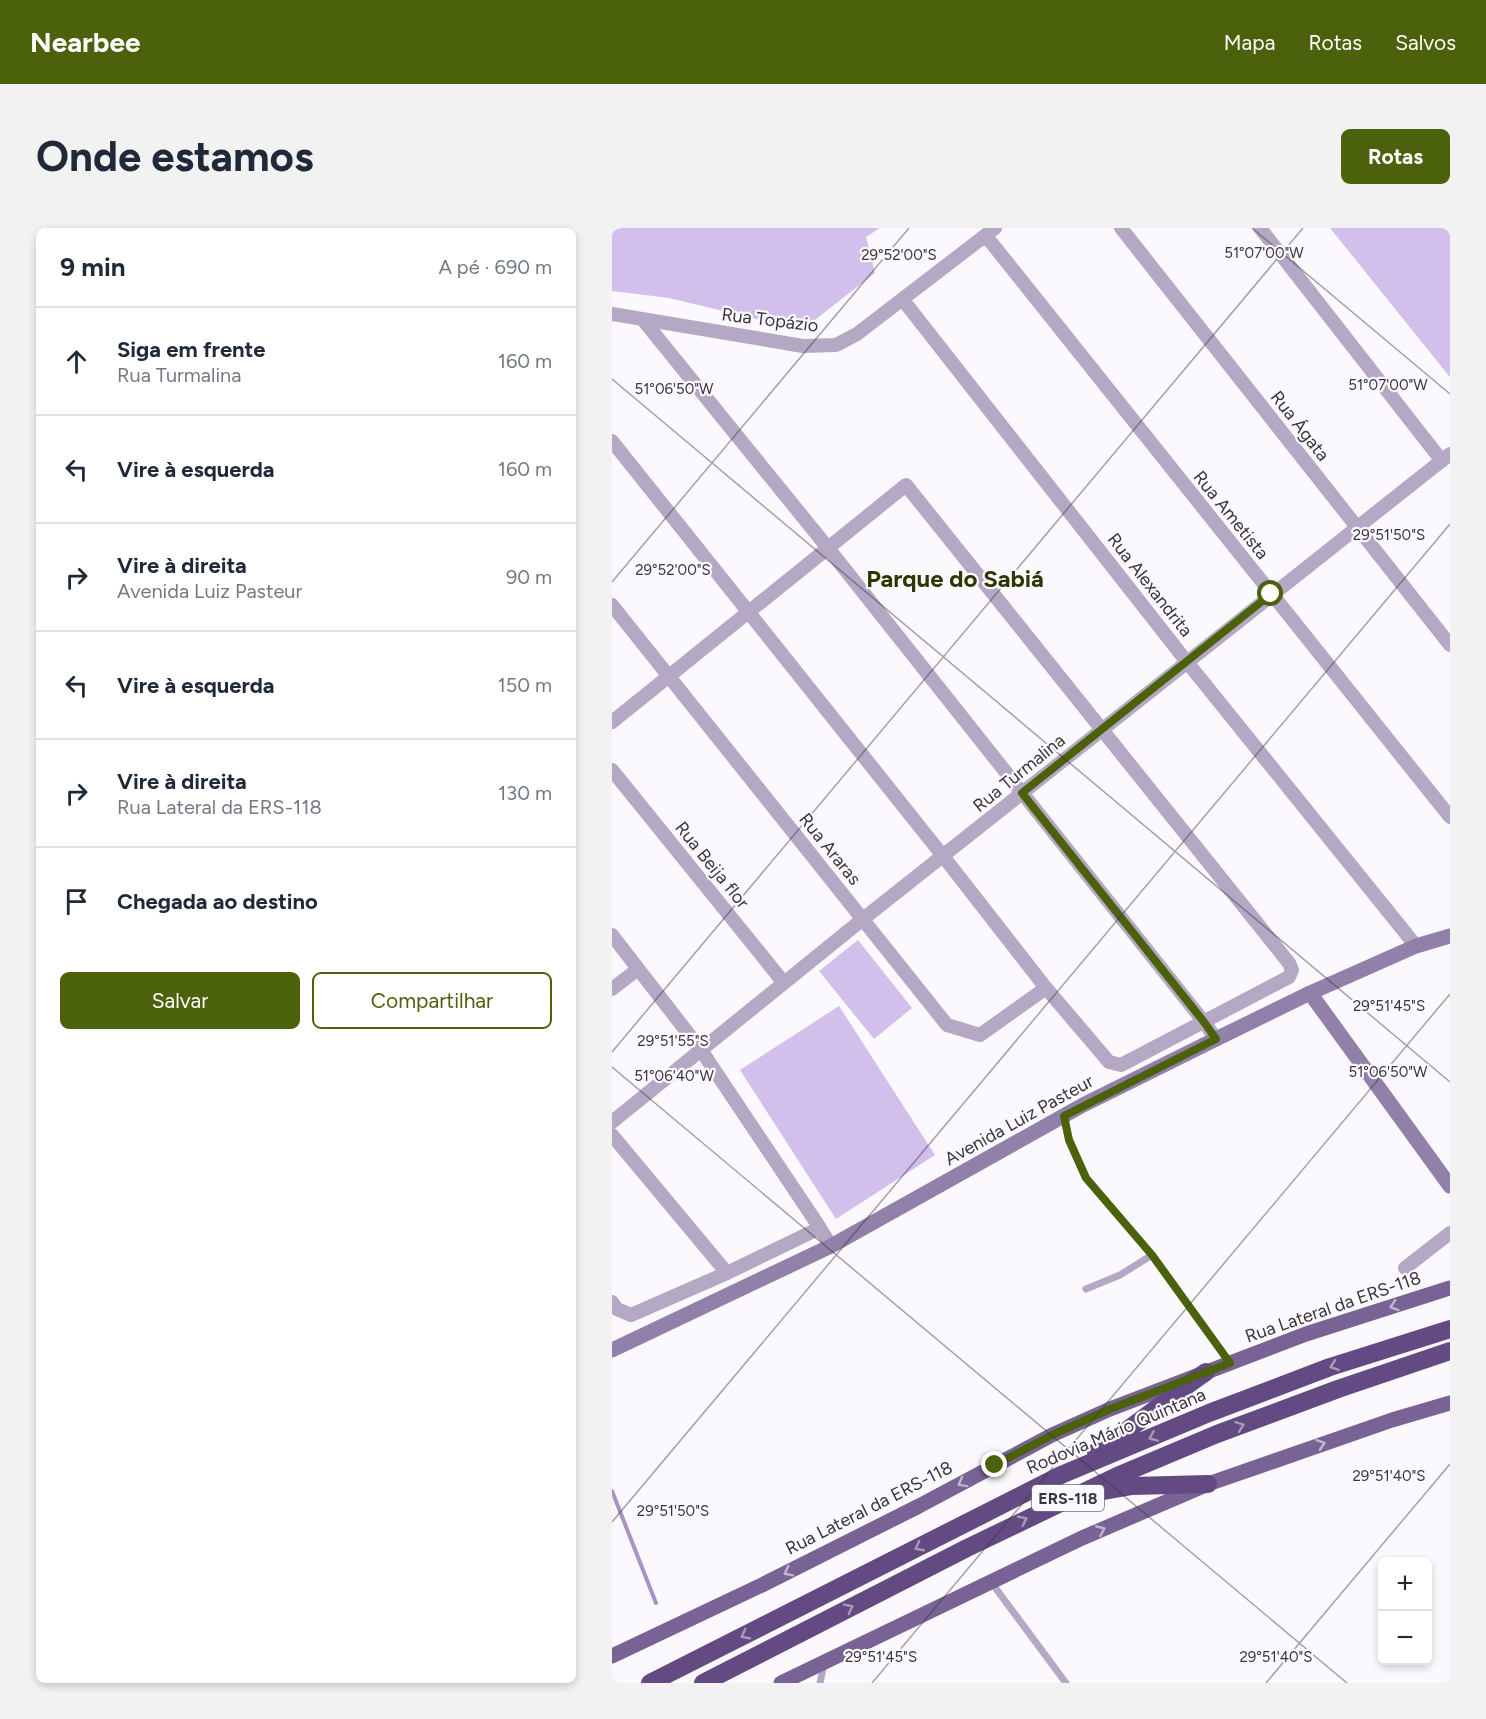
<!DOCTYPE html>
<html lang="pt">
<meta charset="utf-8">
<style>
:root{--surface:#fff;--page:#f2f2f3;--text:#1f2937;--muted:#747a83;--line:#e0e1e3;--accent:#4c610c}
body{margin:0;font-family:Figtree,sans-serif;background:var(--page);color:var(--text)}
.controls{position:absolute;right:18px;bottom:18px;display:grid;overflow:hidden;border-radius:9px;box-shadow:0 3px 9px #0003}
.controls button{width:54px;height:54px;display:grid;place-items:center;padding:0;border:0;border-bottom:2px solid var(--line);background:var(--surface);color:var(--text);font:30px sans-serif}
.stop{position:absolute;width:18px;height:18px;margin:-14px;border:4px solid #4c610c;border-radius:50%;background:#fff}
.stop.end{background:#4c610c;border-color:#fff;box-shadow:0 2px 6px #0008}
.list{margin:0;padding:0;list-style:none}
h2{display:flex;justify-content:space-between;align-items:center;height:78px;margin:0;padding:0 24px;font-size:26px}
h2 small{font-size:20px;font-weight:400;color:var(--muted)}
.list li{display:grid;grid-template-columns:39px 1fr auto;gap:18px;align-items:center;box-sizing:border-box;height:108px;padding:0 24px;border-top:2px solid var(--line)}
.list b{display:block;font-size:22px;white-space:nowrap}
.list p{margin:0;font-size:20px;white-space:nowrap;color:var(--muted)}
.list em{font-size:20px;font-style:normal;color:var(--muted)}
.actions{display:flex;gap:12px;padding:18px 24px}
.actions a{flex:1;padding:14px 0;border:2px solid var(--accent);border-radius:9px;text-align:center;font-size:21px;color:var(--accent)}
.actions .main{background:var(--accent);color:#fff}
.icon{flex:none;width:33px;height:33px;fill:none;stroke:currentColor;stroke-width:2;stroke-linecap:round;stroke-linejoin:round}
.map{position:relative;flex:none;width:838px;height:1455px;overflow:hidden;border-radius:9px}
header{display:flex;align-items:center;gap:36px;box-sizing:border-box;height:84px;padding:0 30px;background:var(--accent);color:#fff}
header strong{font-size:28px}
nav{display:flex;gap:33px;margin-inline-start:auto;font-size:21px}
.intro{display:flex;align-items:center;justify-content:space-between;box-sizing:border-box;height:144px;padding:0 36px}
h1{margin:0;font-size:42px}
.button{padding:15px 27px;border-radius:9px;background:var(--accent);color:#fff;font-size:21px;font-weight:700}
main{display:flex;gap:36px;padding:0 36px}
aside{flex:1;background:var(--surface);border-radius:9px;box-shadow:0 3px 9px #0003}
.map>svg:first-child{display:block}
</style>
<header>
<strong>Nearbee</strong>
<nav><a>Mapa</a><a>Rotas</a><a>Salvos</a></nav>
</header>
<div class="intro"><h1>Onde estamos</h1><a class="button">Rotas</a></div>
<main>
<aside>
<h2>9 min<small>A pé · 690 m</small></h2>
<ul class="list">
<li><svg class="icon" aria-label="ahead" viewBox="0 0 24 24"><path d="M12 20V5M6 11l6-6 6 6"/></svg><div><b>Siga em frente</b><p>Rua Turmalina</p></div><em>160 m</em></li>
<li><svg class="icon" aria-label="left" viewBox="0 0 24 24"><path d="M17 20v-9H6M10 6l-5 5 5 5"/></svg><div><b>Vire à esquerda</b></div><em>160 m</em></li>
<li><svg class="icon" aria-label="right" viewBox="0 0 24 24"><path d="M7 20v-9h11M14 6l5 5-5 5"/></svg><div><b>Vire à direita</b><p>Avenida Luiz Pasteur</p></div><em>90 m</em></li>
<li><svg class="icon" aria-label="left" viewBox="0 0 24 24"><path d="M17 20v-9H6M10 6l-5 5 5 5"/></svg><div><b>Vire à esquerda</b></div><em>150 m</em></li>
<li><svg class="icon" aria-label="right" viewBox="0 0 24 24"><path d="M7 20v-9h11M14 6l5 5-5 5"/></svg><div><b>Vire à direita</b><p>Rua Lateral da ERS-118</p></div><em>130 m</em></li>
<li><svg class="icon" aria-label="arrive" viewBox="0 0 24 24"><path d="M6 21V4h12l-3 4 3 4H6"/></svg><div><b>Chegada ao destino</b></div></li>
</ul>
<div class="actions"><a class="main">Salvar</a><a>Compartilhar</a></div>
</aside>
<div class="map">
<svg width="838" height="1455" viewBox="0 0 838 1455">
<rect width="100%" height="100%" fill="#fbf9fe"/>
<!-- green -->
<path fill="#d2bfeb" d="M0,0H268L254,9L263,45L190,102L57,70L0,63Z
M718,0H838V149L833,143Z
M246,712L300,780L262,811L207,743Z
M227,778L323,927L224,991L128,842Z"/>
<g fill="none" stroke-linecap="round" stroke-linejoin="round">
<!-- stream -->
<path stroke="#a894c4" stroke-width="4" d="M0,1263L44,1375"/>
<!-- lane -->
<path stroke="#b4a8c4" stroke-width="7" d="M451,888L457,912L474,950L540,1027L618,1135
M474,1061L508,1047L540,1027
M379,1354L454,1455
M208,1455L212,1436"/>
<!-- street -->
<path stroke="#b4a8c4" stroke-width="14" d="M509,0L838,417
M648,0L830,233
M374,8L838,589
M291,72L575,434L804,718
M0,86L191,118L224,117L245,106L383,0
M32,93L216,320L592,794L604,811
M0,213L331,628L434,760L497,834L509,837L677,749L680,742L677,735L294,257C196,336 99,415 0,494
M0,377L335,797L368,807L434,760
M0,542L172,755
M0,707L89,822L206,997L219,1018
M0,761L26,741
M0,894L251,691L838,226
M0,907L115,1045
M793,1040L838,1005
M0,1074L5,1081L19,1087L115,1045L208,1000"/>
<!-- secondary -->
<path stroke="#9180a9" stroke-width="15" d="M698,765L838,958
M0,1122L219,1018L471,877L604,811L698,765L804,718L838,708"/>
<!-- primary -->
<path stroke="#796395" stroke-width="15" d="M0,1428L150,1357L307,1278L440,1207L498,1181L694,1106L838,1060
M169,1455L470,1310L596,1256L780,1192L838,1175"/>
<!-- highway -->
<path stroke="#644a83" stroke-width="18" d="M484,1224C522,1199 556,1170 594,1144
M486,1264L520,1258L596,1256
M38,1455L449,1247L597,1185L718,1139L838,1101
M91,1455L355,1320L505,1248L605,1206L726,1161L838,1123"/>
</g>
<!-- one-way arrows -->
<defs><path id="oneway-chevron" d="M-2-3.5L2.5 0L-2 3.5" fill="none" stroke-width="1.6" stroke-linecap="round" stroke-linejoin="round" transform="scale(1.5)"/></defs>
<g stroke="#c0b6cf">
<use href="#oneway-chevron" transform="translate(782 1078) rotate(162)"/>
<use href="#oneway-chevron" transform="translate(709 1216) rotate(-19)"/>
<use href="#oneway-chevron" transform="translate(350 1255) rotate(151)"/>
<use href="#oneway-chevron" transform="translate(489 1302) rotate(-23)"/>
<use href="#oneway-chevron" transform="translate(176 1344) rotate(153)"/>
</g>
<g stroke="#a899ba">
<use href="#oneway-chevron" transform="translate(722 1138) rotate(161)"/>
<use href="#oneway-chevron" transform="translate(628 1198) rotate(-20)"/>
<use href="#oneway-chevron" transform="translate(541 1209) rotate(157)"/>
<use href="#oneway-chevron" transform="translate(411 1292) rotate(-26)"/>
<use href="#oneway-chevron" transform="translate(307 1319) rotate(153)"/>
<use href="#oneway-chevron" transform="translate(237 1380) rotate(-27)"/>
<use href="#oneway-chevron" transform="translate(133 1407) rotate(153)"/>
</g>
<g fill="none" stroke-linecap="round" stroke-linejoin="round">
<!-- route -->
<path stroke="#4c610c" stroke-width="8" d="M383,1237L440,1207L498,1181L618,1135L540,1027L474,950L457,912L452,888L604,811L592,794L410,565L659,366"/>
</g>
<!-- ticks -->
<path fill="none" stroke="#39363e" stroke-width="1.5" stroke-opacity="0.45" d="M640,0L838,166M0,151L838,854M0,354L297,0M0,824L691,0M0,839L735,1455M0,1294L838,296M260,1455L838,766M654,1455L838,1236"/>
<g text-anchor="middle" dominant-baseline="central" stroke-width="4.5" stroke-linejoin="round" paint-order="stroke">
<!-- shield labels -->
<rect fill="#fbf9fe" stroke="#737078" stroke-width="1.5" x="420" y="1257" width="72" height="26" rx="4.5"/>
<g font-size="16" font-weight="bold" fill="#39363e">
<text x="456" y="1270">ERS-118</text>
</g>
<!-- street labels -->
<g font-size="18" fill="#39363e" stroke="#fbf9fe">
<text transform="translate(158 92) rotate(7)">Rua Topázio</text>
<text transform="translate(688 198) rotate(52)">Rua Ágata</text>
<text transform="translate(619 287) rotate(51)">Rua Ametista</text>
<text transform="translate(538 357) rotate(52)">Rua Alexandrita</text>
<text transform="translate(407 545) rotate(-39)">Rua Turmalina</text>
<text transform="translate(218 621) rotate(51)">Rua Araras</text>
<text transform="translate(100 637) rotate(51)">Rua Beija flor</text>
<text transform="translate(407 892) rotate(-29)">Avenida Luiz Pasteur</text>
<text transform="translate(721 1079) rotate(-19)">Rua Lateral da ERS-118</text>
<text transform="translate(504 1203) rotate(-23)">Rodovia Mário Quintana</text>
<text transform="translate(257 1280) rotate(-27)">Rua Lateral da ERS-118</text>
</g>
<!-- district labels -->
<g font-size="24" font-weight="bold" fill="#2b3900" stroke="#fbf9fe">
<text x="343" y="350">Parque do Sabiá</text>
</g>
</g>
<g font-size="15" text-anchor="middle" fill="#39363e" stroke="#fbf9fe" stroke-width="4.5" stroke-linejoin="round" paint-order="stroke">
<text x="652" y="30">51°07'00"W</text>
<text x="287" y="32">29°52'00"S</text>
<text x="776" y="162">51°07'00"W</text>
<text x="62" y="166">51°06'50"W</text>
<text x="777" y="312">29°51'50"S</text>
<text x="61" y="347">29°52'00"S</text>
<text x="777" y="783">29°51'45"S</text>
<text x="61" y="818">29°51'55"S</text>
<text x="776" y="849">51°06'50"W</text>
<text x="62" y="853">51°06'40"W</text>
<text x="777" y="1253">29°51'40"S</text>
<text x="61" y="1288">29°51'50"S</text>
<text x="269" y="1434">29°51'45"S</text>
<text x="664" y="1434">29°51'40"S</text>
</g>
</svg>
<div class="controls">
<button>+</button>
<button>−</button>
</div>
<div class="stop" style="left:659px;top:366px"></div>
<div class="stop end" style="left:383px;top:1237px"></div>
</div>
</main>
